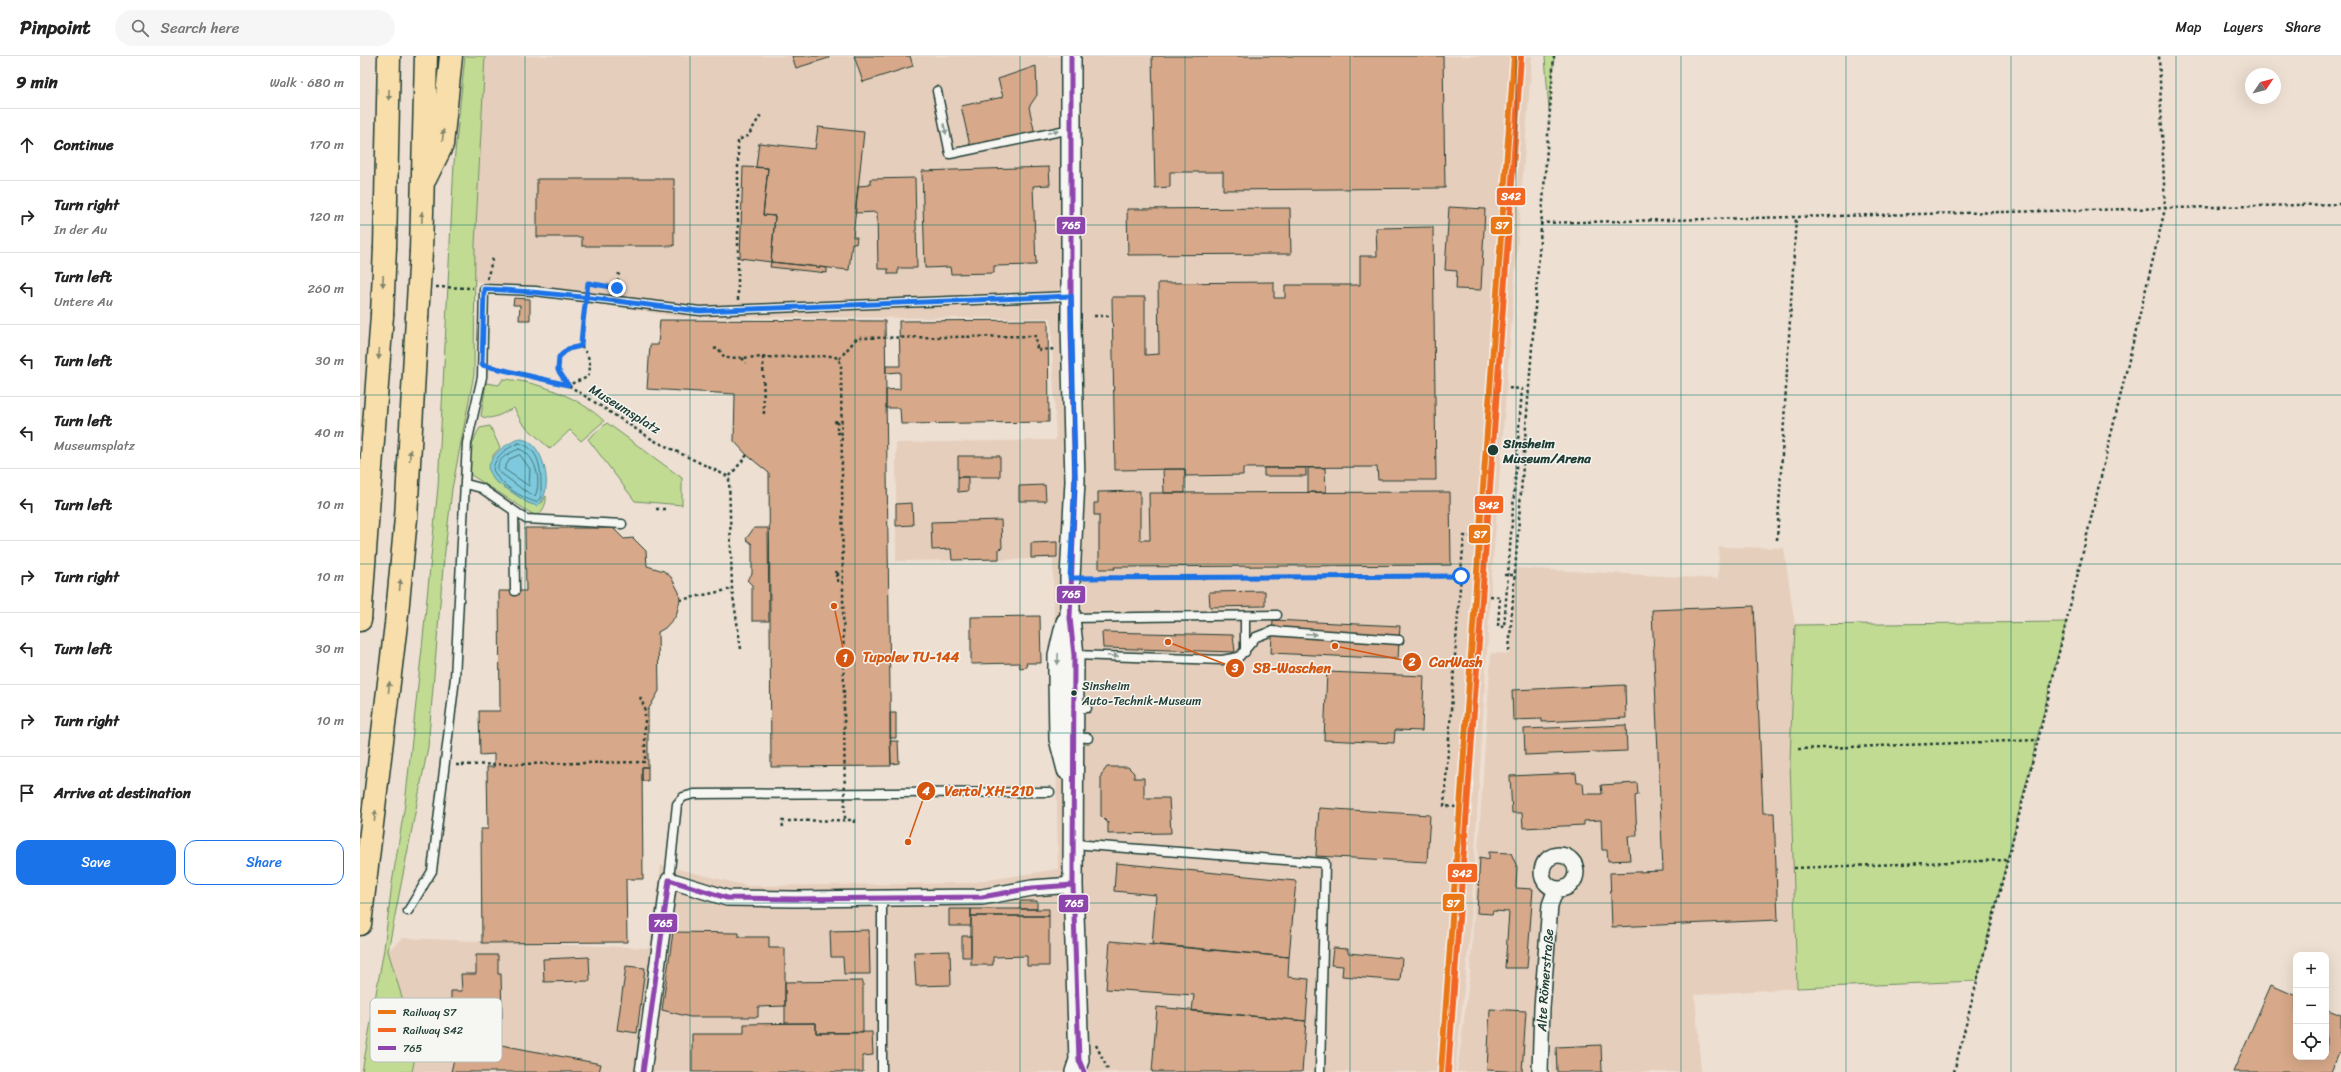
<!DOCTYPE html>
<meta charset="utf-8">
<style>
:root{--surface:#fff;--page:#f6f6f6;--text:#222;--muted:#767676;--line:#e0e0e0;--accent:#1a73e8}
body{margin:0;font-family:Sriracha,sans-serif;background:var(--page);color:var(--text)}
.controls{position:absolute;right:12px;bottom:12px;display:grid;overflow:hidden;border-radius:8px;box-shadow:0 4px 16px #0002}
.controls button{width:36px;height:36px;display:grid;place-items:center;padding:0;border:0;border-bottom:1px solid var(--line);background:var(--surface);color:var(--text);font:20px sans-serif}
.compass{position:absolute;left:1885px;top:12px;width:36px;height:36px;border-radius:50%;background:var(--surface);box-shadow:0 4px 16px #0002;rotate:55deg}
.stop{position:absolute;width:12px;height:12px;margin:-9px;border:3px solid #1a73e8;border-radius:50%;background:#fff}
.stop.end{background:#1a73e8;border-color:#fff;box-shadow:0 1px 4px #0008}
.list{margin:0;padding:0;list-style:none}
h2{display:flex;justify-content:space-between;align-items:center;height:52px;margin:0;padding:0 16px;font-size:17px}
h2 small{font-size:13px;font-weight:400;color:var(--muted)}
.list li{display:grid;grid-template-columns:26px 1fr auto;gap:12px;align-items:center;box-sizing:border-box;height:72px;padding:0 16px;border-top:1px solid var(--line)}
.list b{display:block;font-size:15px;white-space:nowrap}
.list p{margin:0;font-size:13px;white-space:nowrap;color:var(--muted)}
.list em{font-size:13px;font-style:normal;color:var(--muted)}
.actions{display:flex;gap:8px;padding:12px 16px}
.actions a{flex:1;padding:9px 0;border:1px solid var(--accent);border-radius:12px;text-align:center;font-size:14px;color:var(--accent)}
.actions .main{background:var(--accent);color:#fff}
.icon{flex:none;width:22px;height:22px;fill:none;stroke:currentColor;stroke-width:2;stroke-linecap:round;stroke-linejoin:round}
.map{position:relative;flex:none;width:1981px;height:1016px;overflow:hidden}
header{display:flex;align-items:center;gap:24px;box-sizing:border-box;height:56px;padding:0 20px;background:var(--surface);border-bottom:1px solid var(--line)}
header strong{font-size:19px}
nav{display:flex;gap:22px;margin-inline-start:auto;font-size:14px}
.search{width:280px;height:36px;background:var(--page);display:flex;align-items:center;gap:10px;box-sizing:border-box;padding:0 14px;border-radius:22px;color:var(--muted);font-size:15px}
main{display:flex}
aside{flex:1;background:var(--surface)}
.map>svg:first-child{display:block}
</style>
<header>
<strong>Pinpoint</strong>
<div class="search"><svg class="icon" aria-label="search" viewBox="0 0 24 24"><circle cx="10" cy="10" r="6"/><path d="M15 15l6 6"/></svg>Search here</div>
<nav><a>Map</a><a>Layers</a><a>Share</a></nav>
</header>
<main>
<aside>
<h2>9 min<small>Walk · 680 m</small></h2>
<ul class="list">
<li><svg class="icon" aria-label="ahead" viewBox="0 0 24 24"><path d="M12 20V5M6 11l6-6 6 6"/></svg><div><b>Continue</b></div><em>170 m</em></li>
<li><svg class="icon" aria-label="right" viewBox="0 0 24 24"><path d="M7 20v-9h11M14 6l5 5-5 5"/></svg><div><b>Turn right</b><p>In der Au</p></div><em>120 m</em></li>
<li><svg class="icon" aria-label="left" viewBox="0 0 24 24"><path d="M17 20v-9H6M10 6l-5 5 5 5"/></svg><div><b>Turn left</b><p>Untere Au</p></div><em>260 m</em></li>
<li><svg class="icon" aria-label="left" viewBox="0 0 24 24"><path d="M17 20v-9H6M10 6l-5 5 5 5"/></svg><div><b>Turn left</b></div><em>30 m</em></li>
<li><svg class="icon" aria-label="left" viewBox="0 0 24 24"><path d="M17 20v-9H6M10 6l-5 5 5 5"/></svg><div><b>Turn left</b><p>Museumsplatz</p></div><em>40 m</em></li>
<li><svg class="icon" aria-label="left" viewBox="0 0 24 24"><path d="M17 20v-9H6M10 6l-5 5 5 5"/></svg><div><b>Turn left</b></div><em>10 m</em></li>
<li><svg class="icon" aria-label="right" viewBox="0 0 24 24"><path d="M7 20v-9h11M14 6l5 5-5 5"/></svg><div><b>Turn right</b></div><em>10 m</em></li>
<li><svg class="icon" aria-label="left" viewBox="0 0 24 24"><path d="M17 20v-9H6M10 6l-5 5 5 5"/></svg><div><b>Turn left</b></div><em>30 m</em></li>
<li><svg class="icon" aria-label="right" viewBox="0 0 24 24"><path d="M7 20v-9h11M14 6l5 5-5 5"/></svg><div><b>Turn right</b></div><em>10 m</em></li>
<li><svg class="icon" aria-label="arrive" viewBox="0 0 24 24"><path d="M6 21V4h12l-3 4 3 4H6"/></svg><div><b>Arrive at destination</b></div></li>
</ul>
<div class="actions"><a class="main">Save</a><a>Share</a></div>
</aside>
<div class="map">
<svg width="1981" height="1016" viewBox="0 0 1981 1016">
<rect width="100%" height="100%" fill="#eddfd2"/>
<filter id="ink" filterUnits="userSpaceOnUse"><feTurbulence type="fractalNoise" baseFrequency=".025" numOctaves="2"/><feDisplacementMap in="SourceGraphic" scale="8" xChannelSelector="R" yChannelSelector="G"/><feConvolveMatrix kernelMatrix="1 2 1 2 8 2 1 2 1" color-interpolation-filters="sRGB"/></filter>
<g filter="url(#ink)">
<!-- built -->
<path fill="#e6cebc" d="M125,0H1172L1130,543L1110,879L1095,1016H52L57,991L28,895L43,882L290,892L301,809L388,830L609,827L698,813L693,503L536,505V387L696,384L691,262L317,261L104,223L115,189Z
M1359,491L1424,492L1435,569L1430,705L1437,932L1335,939L1341,1016H1191V941L1183,1016H1097L1110,918L1131,597L1150,598L1155,512L1358,523Z"/>
<!-- green -->
<path fill="#c1db92" stroke="#708c63" d="M105,0H125L115,189L114,318L92,433L83,512L68,691L28,895L57,991L52,1016H2L24,893L32,827L45,748L62,592L78,431L94,107Z
M1185,0H1194L1189,54Z
M143,323C177,325 219,341 244,365L221,385L210,374L190,393L162,367L154,352C144,356 132,366 121,360L126,327L139,329Z
M247,367L322,422V449L275,445L228,383Z
M130,370L140,392L133,399L134,424L168,447H182L186,440C187,447 183,455 178,459H174L111,419C107,406 112,383 120,372Z
M1706,566L1617,925L1437,932L1430,705L1435,569Z"/>
<!-- water -->
<path fill="#7ec9dd" stroke="#589199" d="M158,383C184,381 196,437 177,450L168,447L134,424L128,412C134,396 142,391 158,383Z"/>
<g fill="none" stroke-linecap="round" stroke-linejoin="round">
<!-- shore -->
<path stroke="#457578" stroke-width="1" d="M159,387C180,392 181,414 181,432C181,438 182,442 176,446C163,443 137,427 133,413C136,398 146,393 159,387Z
M159,393C176,398 182,426 175,440L162,433L138,415C136,402 150,397 159,393Z
M160,399L170,413L169,430L144,413L150,403Z"/>
</g>
<!-- building -->
<path fill="#d7a889" stroke="#1f3d34" d="M432,0H468L469,2L436,12Z
M494,0H550L553,10L503,26Z
M792,0H1083L1085,132L863,134V116H810V131L795,132Z
M676,10L677,39L669,51L675,78L610,90L601,50L643,41L638,23Z
M458,71L504,76L493,181H497L496,188L492,187L489,214L411,206L415,160L403,159L408,112L396,111L399,87L455,93Z
M383,111L408,112L403,159L415,160L411,206L380,202Z
M689,111L690,129L673,130L676,209L634,210V217L591,218L590,211L565,212L562,115Z
M555,122L557,212H538V218H528V213H518L517,156L495,157L498,130L510,129V123Z
M177,123H314V190H222V181H177Z
M1089,151L1125,153L1121,234L1096,233L1097,215L1085,214Z
M930,152L931,198L768,199L767,153Z
M1073,171L1076,424H1018L1017,411L883,412V419L825,420V413L755,414L752,241H785V299L799,298L798,227L914,226V242H925V229H1000V200H1017L1016,172Z
M411,206L467,212V217L410,211Z
M154,242L170,243V264H159L160,249H153Z
M300,264L525,265L531,710L411,711L409,417L387,399L374,385L375,338L287,333L290,289H298Z
M688,264L689,366L541,368L540,352H526V334L540,333V316L526,317V310H540L539,265Z
M598,400H640V421H598Z
M904,412H946V420H904Z
M948,412H965L966,436H948Z
M803,413H825V437H804Z
M598,421H608V435L598,436Z
M685,429L686,445H659V430Z
M780,435V484H790L789,437L1090,436L1091,509L754,511L755,513H739V459H734V447H738V436Z
M552,447L553,469L536,470V448Z
M641,464L642,492L639,493V503L592,504L591,493L572,494L571,466Z
M165,472H253L264,483L273,482L286,495L287,510L304,515L311,521L319,536L320,544L316,560L305,572L298,576L299,635L288,654V711H282L283,823H266L267,886L122,887L121,773H128L127,711H134V698L120,699L119,655H140L139,535H166Z
M394,472H408L409,565H392V529L387,524L392,518V488L386,483Z
M697,486V501L671,502V487Z
M905,535V550L850,551L849,536Z
M1394,550L1403,757H1414L1418,864L1252,871L1250,817L1303,815L1292,554Z
M680,560L681,607H666L667,611L660,612L659,607L611,608V561Z
M913,564L1040,570L1038,603L911,597Z
M742,576L873,579L875,596L743,592Z
M967,616L1064,620L1062,675L1035,674L1034,687L964,684Z
M1265,629L1266,662L1182,666V663L1153,664L1152,634Z
M530,657H536V682H530Z
M1266,669L1267,695L1165,699L1164,673Z
M530,685H538L539,707L531,708Z
M282,711H288V725H282Z
M747,711H768L774,717V722H784V742H809L811,777L748,778V767L741,760V719Z
M1216,717L1217,727H1223L1224,738H1242L1241,729L1277,727L1278,739L1275,740L1277,780H1268L1270,804L1248,805L1247,794H1242L1241,764L1224,765V769L1163,772L1162,757H1152L1150,720Z
M959,752L1070,759L1067,806L956,800Z
M1129,796L1151,797L1157,811L1156,832L1173,833L1167,912H1145L1149,856L1133,855L1132,858L1117,857L1120,801L1129,803Z
M756,807L936,825L929,901L792,888L796,839L754,835Z
M660,845H677V853H660Z
M589,853H611V870H589Z
M611,853H689V860H611Z
M611,860H689V910H667V900L633,901V909H611Z
M509,874L510,918H484L483,901H471L470,875Z
M313,876L379,877V881H409V892H425V950L398,951V961H330L302,954Z
M602,880H611V901H602Z
M750,885L929,901L928,921L949,923L946,965L832,955L834,939L746,933Z
M973,892L988,893V897L1042,902L1040,925L982,920L983,910L971,909Z
M590,895L591,929L556,930L554,896Z
M116,899H138V918H141L142,962H130V970L114,971V964L102,963L101,946H91V935H102L101,918H116Z
M229,901L230,925L184,926L183,903Z
M266,910L285,912L277,977L257,974Z
M503,925V977H456V967H425V926Z
M1911,929L1936,940V1001H1966V953L1981,959V993L1971,1016H1873Z
M797,951L946,965L942,1016H792Z
M1130,953L1166,955L1162,1016L1127,1014Z
M456,967V977L512,976L513,999L503,1000V1016H332V978H384V968Z
M99,981L241,1008L239,1016H91Z
M1241,989L1242,1016H1197L1196,991Z"/>
<g fill="none" stroke-linecap="round" stroke-linejoin="round">
<defs>
<path id="service" d="M577,35L590,98L711,73
M106,428L121,432L166,463L262,468
M154,456L155,535
M885,560V596
M710,562L917,559
M714,599L862,604L879,601L896,581L912,575L1039,584
M714,652H727
M714,681L728,682
M713,788L965,807L960,1016
M309,824L317,748L323,741L334,738L690,736
M48,855L72,815L95,622L107,387L122,321L124,233L175,235L340,255L711,240
M522,1016V842"/>
<g id="minor">
<circle cx="1199" cy="816" r="17"/>
<path d="M283,1016L309,824L367,842L435,843L622,841L672,832L713,829"/>
<path id="s1" d="M1180,1016L1182,952L1190,849L1196,833"/>
</g>
<path id="tertiary" d="M711,0V270L715,425L710,522V562L714,599L713,829L719,1004L715,1016
M706,566L698,599V619L699,683L707,714"/>
<path id="motorway" d="M65,123L82,89L91,0
M25,191L29,0
M61,195L66,0
M0,564L22,259
M0,868L36,568L46,462L57,262"/>
</defs>
<!-- service casing -->
<use href="#service" stroke="#1f3d34" stroke-width="11"/>
<!-- minor casing -->
<use href="#minor" stroke="#1f3d34" stroke-width="18"/>
<!-- tertiary casing -->
<use href="#tertiary" stroke="#1f3d34" stroke-width="22"/>
<!-- motorway casing -->
<use href="#motorway" stroke="#1f3d34" stroke-width="25"/>
<!-- path -->
<path stroke="#1f3d34" stroke-width="2.5" stroke-dasharray="3 3" stroke-linecap="butt" d="M1180,167L1981,148
M127,223L133,201
M228,227L257,232L259,217
M76,231L113,232
M378,244V84L388,80L402,57
M734,260H752
M221,290C230,302 232,307 228,321L208,329L198,314L199,301L208,293L221,290L224,259
M403,301L404,361
M382,302L386,307
M479,303L497,282L676,280L677,294L696,293
M133,311L208,329L293,384L369,421
M477,365L474,366L476,368L479,365
M296,453H307
M1417,484L1436,162
M478,517L476,516V520L480,518
M1144,519H1154
M725,522L1107,520
M1130,540L1140,541L1138,570L1144,571L1162,333L1146,332
M320,544L372,533
M381,593L372,533L369,421L387,399
M1149,595L1194,0
M1438,693L1678,684
M96,709L285,706V653L280,641
M1096,751L1084,750L1102,504L1104,480L1116,481
M423,771L422,765L494,764V770
M1434,812L1647,804
M736,989L749,1016
M1594,1016L1678,684L1805,153L1799,0"/>
<!-- service -->
<use href="#service" stroke="#f6f6f2" stroke-width="8"/>
<!-- minor -->
<use href="#minor" stroke="#f6f6f2" stroke-width="15"/>
<!-- tertiary -->
<use href="#tertiary" stroke="#f6f6f2" stroke-width="19"/>
<!-- motorway -->
<use href="#motorway" stroke="#f8deab" stroke-width="22"/>
<defs>
<path id="motorway-bridge" d="M22,259L25,191
M57,262L61,195"/>
</defs>
<!-- motorway-bridge casing -->
<use href="#motorway-bridge" stroke="#1f3d34" stroke-width="25" stroke-linecap="butt"/>
<!-- path-bridge -->
<path stroke="#1f3d34" stroke-width="2.5" stroke-dasharray="3 3" stroke-linecap="butt" d="M224,259L228,227
M354,293L358,292L365,302L473,300L479,303L481,310L485,763
M477,365V377H482
M478,517V526H483"/>
<!-- motorway-bridge -->
<use href="#motorway-bridge" stroke="#f8deab" stroke-width="22"/>
<defs>
<path id="bus-1" d="M711,0V270L715,425L710,562L714,599L713,829L719,1004L724,1016
M283,1016L309,824L367,842L435,843L622,841L672,832L713,829"/>
</defs>
<!-- bus-1 casing -->
<use href="#bus-1" stroke="#f6f6f2" stroke-width="8"/>
<!-- bus-1 -->
<use href="#bus-1" stroke="#8e44ad" stroke-width="5"/>
<defs>
<path id="rail-1" d="M1081,1016L1154,0"/>
<path id="rail-2" d="M1088,1016L1161,1"/>
</defs>
<!-- rail-1 casing -->
<use href="#rail-1" stroke="#f6f6f2" stroke-width="9"/>
<!-- rail-2 casing -->
<use href="#rail-2" stroke="#f6f6f2" stroke-width="9"/>
<!-- rail-1 -->
<use href="#rail-1" stroke="#e97716" stroke-width="6"/>
<!-- rail-2 -->
<use href="#rail-2" stroke="#f26522" stroke-width="6"/>
</g>
<!-- one-way arrows -->
<defs><path id="oneway-solid" d="M-6-.8H1V-3.2L6.5 0L1 3.2V.8H-6Z"/></defs>
<g fill="#81856a">
<use href="#oneway-solid" transform="translate(29 39) rotate(91)"/>
<use href="#oneway-solid" transform="translate(83 79) rotate(-84)"/>
<use href="#oneway-solid" transform="translate(62 161) rotate(-88)"/>
<use href="#oneway-solid" transform="translate(23 225) rotate(92)"/>
<use href="#oneway-solid" transform="translate(19 298) rotate(94)"/>
<use href="#oneway-solid" transform="translate(50 399) rotate(-86)"/>
<use href="#oneway-solid" transform="translate(40 529) rotate(-85)"/>
<use href="#oneway-solid" transform="translate(29 631) rotate(-84)"/>
<use href="#oneway-solid" transform="translate(15 760) rotate(-83)"/>
</g>
<g fill="#8a9a93">
<use href="#oneway-solid" transform="translate(585 73) rotate(78)"/>
<use href="#oneway-solid" transform="translate(693 76) rotate(-12)"/>
<use href="#oneway-solid" transform="translate(951 578) rotate(4)"/>
<use href="#oneway-solid" transform="translate(753 600) rotate(2)"/>
<use href="#oneway-solid" transform="translate(698 603) rotate(92)"/>
</g>
</g>
<g fill="none" stroke-linecap="round" stroke-linejoin="round" filter="url(#ink)">
<!-- route -->
<path stroke="#1a73e8" stroke-width="5" d="M257,232L228,227C225,248 222,269 221,290L208,293L199,301L198,314L208,329L122,309L124,233C196,236 268,247 340,255L711,240L715,425L710,522L1101,520"/>
</g>
<!-- grid -->
<path fill="none" stroke="#0f766e" stroke-width="1" stroke-opacity="0.55" d="M165,0V1016M330,0V1016M495,0V1016M660,0V1016M825,0V1016M990,0V1016M1156,0V1016M1321,0V1016M1486,0V1016M1651,0V1016M1816,0V1016M0,169H1981M0,339H1981M0,508H1981M0,677H1981M0,847H1981"/>
<!-- markers -->
<g fill="#1f3d34" stroke="#f6f6f2" stroke-width="1.5">
<circle cx="1133" cy="394" r="6"/>
<circle cx="714" cy="637" r="3.5"/>
</g>
<g text-anchor="middle" dominant-baseline="central" stroke-width="3" stroke-linejoin="round" paint-order="stroke">
<!-- bus labels -->
<g font-size="12" fill="#1f3d34" stroke="#f6f6f2" text-anchor="start">
<text x="722" y="630">Sinsheim<tspan x="722" dy="15">Auto-Technik-Museum</tspan></text>
</g>
<!-- street labels -->
<g font-size="13" fill="#1f3d34" stroke="#f6f6f2">
<text transform="translate(265 353) rotate(32)">Museumsplatz</text>
<text stroke="none"><textPath href="#s1" startOffset="92">Alte Römerstraße</textPath></text>
</g>
<!-- stop labels -->
<g font-size="13" font-weight="bold" fill="#1f3d34" stroke="#f6f6f2" text-anchor="start">
<text x="1143" y="387">Sinsheim<tspan x="1143" dy="15">Museum/Arena</tspan></text>
</g>
</g>
<!-- legend -->
<rect x="10" y="942" width="132" height="64" rx="6" fill="#f6f6f2" stroke="#b6beb9" stroke-width="1"/>
<rect x="18" y="954" width="18" height="4" fill="#e97716"/>
<rect x="18" y="972" width="18" height="4" fill="#f26522"/>
<rect x="18" y="990" width="18" height="4" fill="#8e44ad"/>
<g font-size="11" fill="#1f3d34">
<text x="43" y="960">Railway S7</text>
<text x="43" y="978">Railway S42</text>
<text x="43" y="996">765</text>
</g>
<!-- callouts -->
<path fill="none" stroke="#d45610" stroke-width="1.5" d="M474 550L485 602M975 590L1052 606M808 586L875 612M548 786L566 735"/>
<g fill="#d45610" stroke="#f6f6f2" stroke-width="1.5">
<circle cx="474" cy="550" r="4"/>
<circle cx="975" cy="590" r="4"/>
<circle cx="808" cy="586" r="4"/>
<circle cx="548" cy="786" r="4"/>
<circle cx="485" cy="602" r="10"/>
<circle cx="1052" cy="606" r="10"/>
<circle cx="875" cy="612" r="10"/>
<circle cx="566" cy="735" r="10"/>
</g>
<g font-size="12" text-anchor="middle" font-weight="bold" fill="#fff">
<text x="485" y="606">1</text>
<text x="1052" y="610">2</text>
<text x="875" y="616">3</text>
<text x="566" y="739">4</text>
</g>
<g font-size="14" text-anchor="middle" font-weight="bold" fill="#d45610" stroke="#f6f6f2" stroke-width="3" stroke-linejoin="round" paint-order="stroke">
<text x="551" y="606">Tupolev TU-144</text>
<text x="1096" y="611">CarWash</text>
<text x="932" y="617">SB-Waschen</text>
<text x="629" y="740">Vertol XH-21D</text>
</g>
<g stroke="#f6f6f2" stroke-width="1.5">
<rect x="1136" y="131" width="30" height="19" rx="4" fill="#f26522"/>
<rect x="1130" y="160" width="23" height="19" rx="4" fill="#e97716"/>
<rect x="696" y="160" width="30" height="19" rx="4" fill="#8e44ad"/>
<rect x="1114" y="439" width="30" height="19" rx="4" fill="#f26522"/>
<rect x="1108" y="468" width="23" height="20" rx="4" fill="#e97716"/>
<rect x="696" y="529" width="30" height="19" rx="4" fill="#8e44ad"/>
<rect x="1087" y="807" width="31" height="20" rx="4" fill="#f26522"/>
<rect x="1082" y="837" width="23" height="19" rx="4" fill="#e97716"/>
<rect x="698" y="838" width="31" height="19" rx="4" fill="#8e44ad"/>
<rect x="288" y="857" width="30" height="20" rx="4" fill="#8e44ad"/>
</g>
<g font-size="11" text-anchor="middle" font-weight="bold" fill="#fff">
<text x="1151" y="144">S42</text>
<text x="1142" y="173">S7</text>
<text x="711" y="173">765</text>
<text x="1129" y="453">S42</text>
<text x="1120" y="482">S7</text>
<text x="711" y="542">765</text>
<text x="1102" y="821">S42</text>
<text x="1093" y="851">S7</text>
<text x="714" y="851">765</text>
<text x="303" y="871">765</text>
</g>
</svg>
<div class="controls">
<button>+</button>
<button>−</button>
<button><svg class="icon" aria-label="locate" viewBox="0 0 24 24"><circle cx="12" cy="12" r="6"/><path d="M12 2v4M12 18v4M2 12h4M18 12h4"/></svg></button>
</div>
<svg class="compass" viewBox="-18 -18 36 36"><path d="M0-13l5 13h-10z" fill="#e53935"/><path d="M0 13l5-13h-10z" fill="#767676"/></svg>
<div class="stop" style="left:1101px;top:520px"></div>
<div class="stop end" style="left:257px;top:232px"></div>
</div>
</main>
